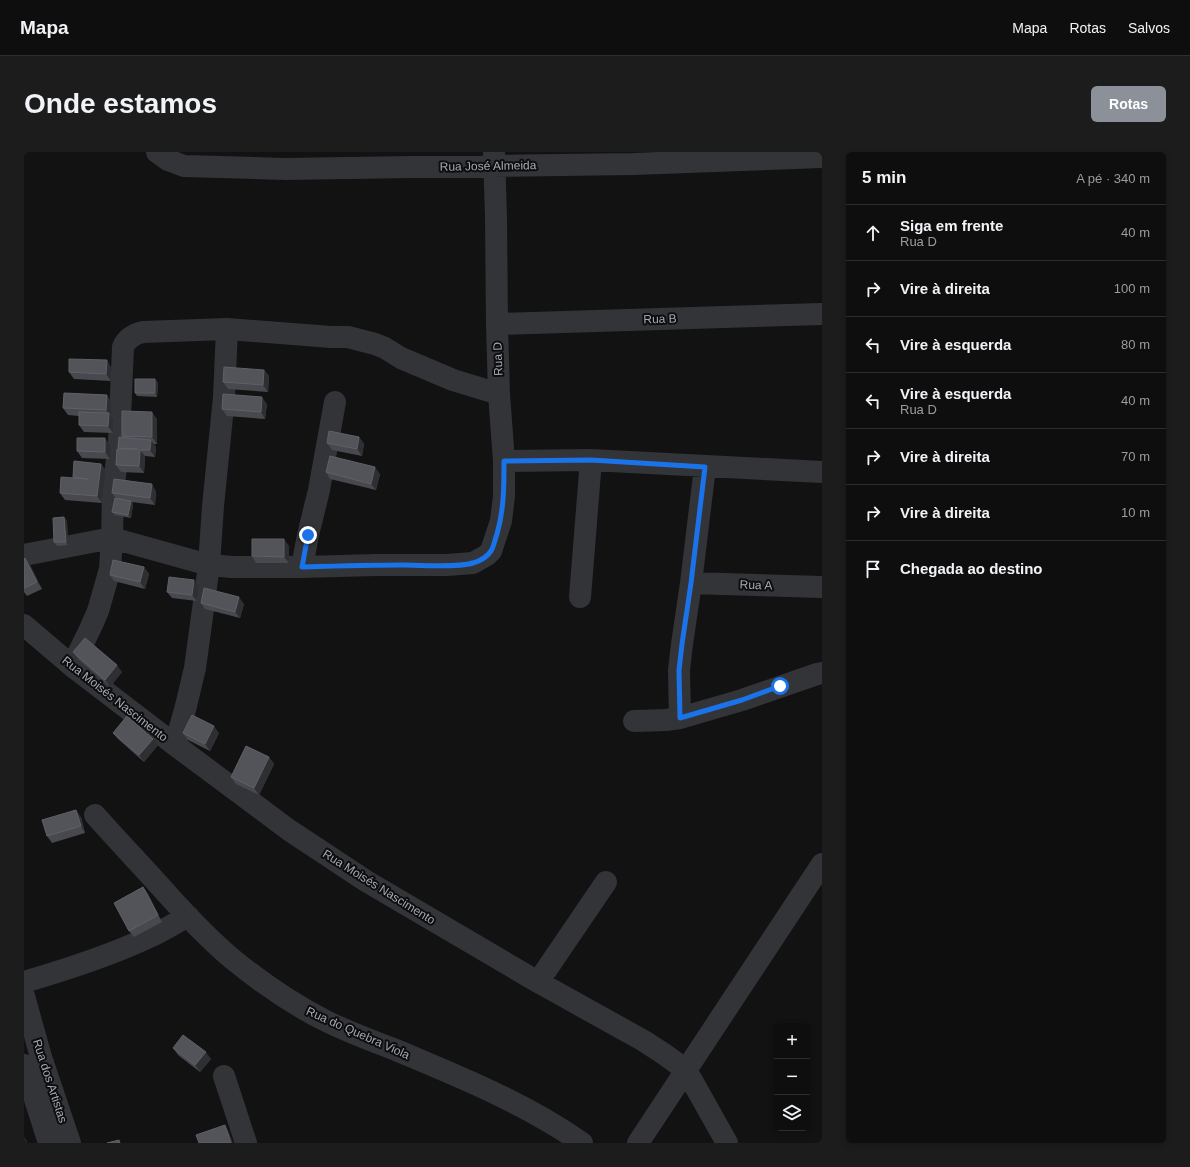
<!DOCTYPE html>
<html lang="pt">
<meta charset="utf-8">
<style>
:root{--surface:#0e0e0e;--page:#1c1c1c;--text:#f1f3f6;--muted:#9b9c9e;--line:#2e2e2e;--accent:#8c9099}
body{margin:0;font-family:Helvetica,sans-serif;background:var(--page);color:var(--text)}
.controls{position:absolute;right:12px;bottom:12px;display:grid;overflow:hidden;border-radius:6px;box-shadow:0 2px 6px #0003}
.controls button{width:36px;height:36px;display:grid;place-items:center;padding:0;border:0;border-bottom:1px solid var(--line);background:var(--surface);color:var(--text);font:20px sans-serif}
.stop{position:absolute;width:12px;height:12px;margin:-9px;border:3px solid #1a73e8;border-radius:50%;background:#fff}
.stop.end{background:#1a73e8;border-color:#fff;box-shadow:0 1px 4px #0008}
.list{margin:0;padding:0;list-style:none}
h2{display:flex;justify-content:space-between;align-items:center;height:52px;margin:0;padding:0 16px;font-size:17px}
h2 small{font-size:13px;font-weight:400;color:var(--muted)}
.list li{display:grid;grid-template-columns:26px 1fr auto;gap:12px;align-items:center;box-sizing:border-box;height:56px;padding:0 16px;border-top:1px solid var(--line)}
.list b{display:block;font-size:15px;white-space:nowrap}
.list p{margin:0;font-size:13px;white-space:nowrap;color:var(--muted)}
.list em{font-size:13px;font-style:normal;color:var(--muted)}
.icon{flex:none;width:22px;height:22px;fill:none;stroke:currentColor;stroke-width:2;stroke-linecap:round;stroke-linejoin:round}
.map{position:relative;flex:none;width:798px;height:991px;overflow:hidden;border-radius:6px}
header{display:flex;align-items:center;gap:24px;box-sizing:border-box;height:56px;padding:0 20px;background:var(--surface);border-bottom:1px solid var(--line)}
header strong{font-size:19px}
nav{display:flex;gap:22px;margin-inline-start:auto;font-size:14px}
.intro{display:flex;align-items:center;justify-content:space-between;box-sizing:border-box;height:96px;padding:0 24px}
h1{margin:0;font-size:28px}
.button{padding:10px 18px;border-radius:6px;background:var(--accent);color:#fff;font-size:14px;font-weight:700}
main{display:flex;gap:24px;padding:0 24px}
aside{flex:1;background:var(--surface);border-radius:6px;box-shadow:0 2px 6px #0003}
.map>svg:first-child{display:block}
</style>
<header>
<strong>Mapa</strong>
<nav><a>Mapa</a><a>Rotas</a><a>Salvos</a></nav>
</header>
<div class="intro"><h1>Onde estamos</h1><a class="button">Rotas</a></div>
<main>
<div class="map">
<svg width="798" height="991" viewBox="0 0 798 991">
<rect width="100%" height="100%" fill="#121213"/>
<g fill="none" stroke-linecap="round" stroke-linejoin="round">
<!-- minor -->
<path stroke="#333438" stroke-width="22" d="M133,0L144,8L160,14L262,17L387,15L609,12L798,5
M473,172L798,162
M480,309L567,308L798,320
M0,403L88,386L185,413L208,415H278L352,413H423L449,411L463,403L467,399L477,369L480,344V309L475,242L473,172L472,65L470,0
M278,415L284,383L295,338L311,250
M667,431L798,435
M556,445L567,308
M0,473L48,514L151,593L265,678L342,729L514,830L620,889L640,902L662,918L703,991
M49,512L67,475L74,459L86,417L88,386L89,341L95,289L99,195C103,186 110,182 119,180L203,177L307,185H324L351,192L361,196L377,206L429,228L475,242
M656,566L718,548L793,522L798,521
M610,569L642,568L656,566L655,518L658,492L667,431L681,315
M151,593L162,554L171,516L185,413L189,354L200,245L203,177
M71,663C95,690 120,716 144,743C163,764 185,787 206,805C235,829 268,852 302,869C324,880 348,889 372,898C436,925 501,951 558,991
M0,830C41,818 82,805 121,787C136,781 150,772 164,764
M514,830L582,730
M0,844L17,905L46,991
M0,913L25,991
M200,924L222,991
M614,991L798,712"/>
</g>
<!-- wall -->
<path fill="#48494e" d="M87,215V229L50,227L45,220Z
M240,218L245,224L244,240L204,237L199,230Z
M131,227L134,231L133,245L113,244L111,241Z
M87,250V264L90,267L89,281L60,280L55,273V264L44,263L39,256Z
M243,252L241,267L203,264L198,257Z
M133,267V292H130L132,295L131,305L121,304L120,321L97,320L92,313L95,297L94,296L99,286L98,284Z
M335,285L340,292L338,304L308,298L303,291Z
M86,293V307L58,306L53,299Z
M77,312L82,319L78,351L41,348L36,341L50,326L49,325Z
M302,320L356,322L352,338L306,327Z
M132,339L131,353L108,350L109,352L107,366L91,363L88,360L92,346L88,341Z
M40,365L43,369L44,393L33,394L30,390Z
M265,394V411H232L228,404Z
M1,406L6,413L18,437L3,444L0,440V407Z
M120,415L125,422L121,437L90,429L86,423Z
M175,435L173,449L148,446L143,440Z
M177,451L220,452L216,466L181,457Z
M49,500L98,520L86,535L54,507Z
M89,581L134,593L120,610L94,587Z
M159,581H195L186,599L164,588Z
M245,605L250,612L235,643L212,632L207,625Z
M57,665L61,681L28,691L23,684Z
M119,735L124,742L138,770L110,785L105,779Z
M149,896L187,907L176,920L154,903Z"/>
<!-- shaded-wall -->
<path fill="#2e2f32" d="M83,208L87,215V229L82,222Z
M240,218L245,224L244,240L239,233Z
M131,227L134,231L133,245L131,241Z
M83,243L87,250V264L90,267L89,281L84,274L85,262L82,258Z
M238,245L243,252L241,267L237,260Z
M128,260L133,267V292L128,285Z
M335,285L340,292L338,304L333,297Z
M81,286L86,293V307L81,300Z
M127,288L132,295L131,305L126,298Z
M116,298L121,304L120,321L115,314Z
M77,312L82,319L78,351L73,344Z
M351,315L356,322L352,338L347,332Z
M128,332L132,339L131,353L126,346Z
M107,349L109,352L107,366L104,363Z
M40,365L43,369L44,393L42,390Z
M260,387L265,394V411L260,405Z
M1,406L6,413L18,437L13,430Z
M120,415L125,422L121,437L116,430Z
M170,428L175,435L173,449L168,443Z
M215,445L220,452L216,466L211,460Z
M93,513L98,520L86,535L81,528Z
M190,574L195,581L186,599L181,592Z
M129,587L134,593L120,610L115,603Z
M245,605L250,612L235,643L230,636Z
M52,658L57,665L61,681L57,674Z
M119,735L124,742L138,770L134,763Z
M182,900L187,907L176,920L171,913Z
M201,973L205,980L209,991H207Z
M0,985L3,989V991H0Z"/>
<!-- building -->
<path fill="#525459" stroke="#5e6167" d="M45,207L83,208L82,222L45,220Z
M200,215L240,218L239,233L199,230Z
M111,227H131V241H111Z
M40,241L83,243L82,258L39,256Z
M199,242L238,245L237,260L198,257Z
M98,259L128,260V285L98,284Z
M55,260L85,261L84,274L55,273Z
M305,279L335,285L333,297L303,291Z
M95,285L127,288L126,298H116L115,314L92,313L93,297H114L94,296Z
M53,286H81V300L53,299Z
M306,304L351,315L347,332L302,320Z
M50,309L77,312L73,344L36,341L37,325L64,327L49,325Z
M90,327L128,332L126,346L88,341Z
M91,346L107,349L104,363L88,360Z
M40,365L42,390H30L29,366Z
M228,387H260V405L228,404Z
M1,406L13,430L0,436V407Z
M89,408L120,415L116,430L86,423Z
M145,425L170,428L168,443L143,440Z
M180,436L215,445L211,460L177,451Z
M61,486L93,513L81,528L49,500Z
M168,563L190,574L181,592L159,581Z
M103,564L129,587L115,603L89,581Z
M222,594L245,605L230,636L207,625Z
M52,658L57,674L23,684L18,668Z
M119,735L134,763L105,779L90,751Z
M159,883L182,900L171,913L149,896Z
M201,973L207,991H175L172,983Z
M95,988L96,991H83Z"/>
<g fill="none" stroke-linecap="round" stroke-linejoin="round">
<!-- route -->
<path stroke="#1a73e8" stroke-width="5" d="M284,383L278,415C312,414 346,413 379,413C398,413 432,416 449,411C456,409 463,405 467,399C470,394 471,387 473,382C480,358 480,334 480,309L567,308L681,315L667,431L658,492L655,518L656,566L718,548L756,534"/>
</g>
<g text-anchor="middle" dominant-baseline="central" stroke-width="4" stroke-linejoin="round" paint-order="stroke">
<!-- street labels -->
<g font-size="12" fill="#a3aab3" stroke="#0d0d0e">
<text transform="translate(464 14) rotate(-1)">Rua José Almeida</text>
<text transform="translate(636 167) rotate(-2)">Rua B</text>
<text transform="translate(474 207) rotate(-92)">Rua D</text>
<text transform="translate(732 433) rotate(2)">Rua A</text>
<text transform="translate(91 547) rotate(38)">Rua Moisés Nascimento</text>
<text transform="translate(355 735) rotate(32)">Rua Moisés Nascimento</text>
<text transform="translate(334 881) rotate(24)">Rua do Quebra Viola</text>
<text transform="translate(26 929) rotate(72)">Rua dos Artistas</text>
</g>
</g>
</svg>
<div class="controls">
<button>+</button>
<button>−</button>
<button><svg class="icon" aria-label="layers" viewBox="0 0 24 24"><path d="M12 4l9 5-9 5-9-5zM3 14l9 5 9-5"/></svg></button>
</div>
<div class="stop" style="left:756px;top:534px"></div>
<div class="stop end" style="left:284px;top:383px"></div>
</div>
<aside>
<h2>5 min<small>A pé · 340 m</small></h2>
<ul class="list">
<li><svg class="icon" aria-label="ahead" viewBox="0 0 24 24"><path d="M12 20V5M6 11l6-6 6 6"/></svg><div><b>Siga em frente</b><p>Rua D</p></div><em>40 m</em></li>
<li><svg class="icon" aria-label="right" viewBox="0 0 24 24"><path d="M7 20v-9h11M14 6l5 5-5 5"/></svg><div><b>Vire à direita</b></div><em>100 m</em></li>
<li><svg class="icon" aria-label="left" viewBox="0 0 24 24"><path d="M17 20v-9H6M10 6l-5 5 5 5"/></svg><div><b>Vire à esquerda</b></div><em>80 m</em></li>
<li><svg class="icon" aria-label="left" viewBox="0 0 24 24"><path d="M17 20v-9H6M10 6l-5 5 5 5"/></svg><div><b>Vire à esquerda</b><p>Rua D</p></div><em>40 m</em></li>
<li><svg class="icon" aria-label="right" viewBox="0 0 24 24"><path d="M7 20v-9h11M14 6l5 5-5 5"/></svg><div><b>Vire à direita</b></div><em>70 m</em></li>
<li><svg class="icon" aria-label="right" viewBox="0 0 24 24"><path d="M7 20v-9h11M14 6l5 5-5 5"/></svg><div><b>Vire à direita</b></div><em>10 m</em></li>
<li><svg class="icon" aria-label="arrive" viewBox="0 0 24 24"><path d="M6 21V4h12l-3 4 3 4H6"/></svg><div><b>Chegada ao destino</b></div></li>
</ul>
</aside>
</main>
